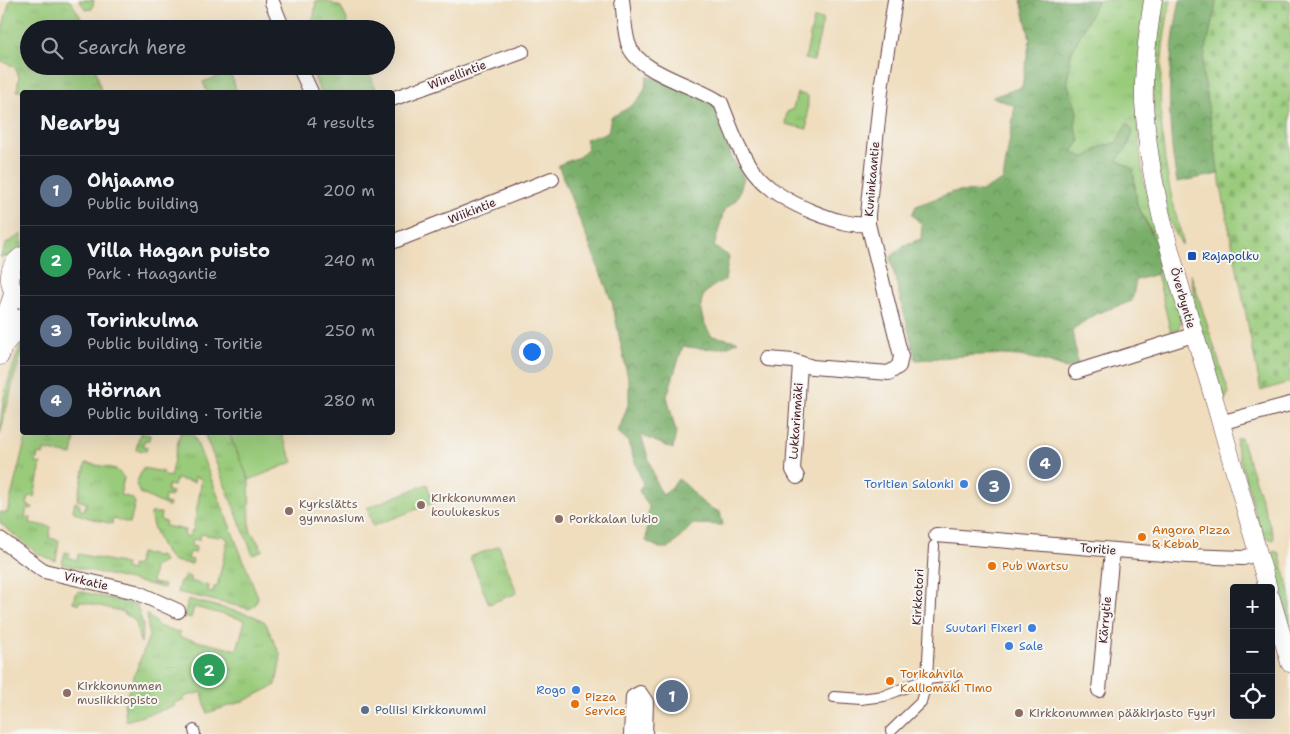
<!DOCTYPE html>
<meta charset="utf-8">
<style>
:root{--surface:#171b24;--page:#20242c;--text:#f1f3f6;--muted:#9ea1a6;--line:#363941;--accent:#b45309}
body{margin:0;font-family:"Shantell Sans",sans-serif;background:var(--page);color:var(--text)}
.controls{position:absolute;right:15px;bottom:15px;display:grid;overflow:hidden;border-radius:5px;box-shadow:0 5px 20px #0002}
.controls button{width:45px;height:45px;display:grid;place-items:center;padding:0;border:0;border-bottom:1px solid var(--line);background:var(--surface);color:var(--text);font:25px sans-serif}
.you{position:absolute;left:531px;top:351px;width:18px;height:18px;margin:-12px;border:4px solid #fff;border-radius:50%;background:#1a73e8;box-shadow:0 0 0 8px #1a73e833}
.badge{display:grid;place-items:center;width:32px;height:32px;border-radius:50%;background:var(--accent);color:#fff;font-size:16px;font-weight:700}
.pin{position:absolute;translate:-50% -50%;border:2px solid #fff;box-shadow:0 1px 5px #0006}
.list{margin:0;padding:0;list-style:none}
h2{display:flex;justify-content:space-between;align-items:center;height:65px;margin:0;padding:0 20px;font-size:21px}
h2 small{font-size:16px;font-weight:400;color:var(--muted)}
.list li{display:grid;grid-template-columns:32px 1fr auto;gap:15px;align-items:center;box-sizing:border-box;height:70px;padding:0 20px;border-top:1px solid var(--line)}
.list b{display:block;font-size:19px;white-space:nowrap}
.list p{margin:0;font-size:16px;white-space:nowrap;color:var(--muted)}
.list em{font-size:16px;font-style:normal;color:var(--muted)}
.icon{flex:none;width:28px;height:28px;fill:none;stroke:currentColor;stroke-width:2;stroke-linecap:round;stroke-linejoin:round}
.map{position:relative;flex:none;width:1290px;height:734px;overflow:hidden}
.search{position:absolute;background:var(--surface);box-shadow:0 5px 20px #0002;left:20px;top:20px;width:375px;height:55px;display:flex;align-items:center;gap:12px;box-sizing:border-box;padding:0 18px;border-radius:28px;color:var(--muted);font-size:19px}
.panel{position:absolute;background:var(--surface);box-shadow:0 5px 20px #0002;left:20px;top:90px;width:375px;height:345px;border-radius:5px}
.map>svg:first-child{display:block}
</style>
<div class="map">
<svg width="1290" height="734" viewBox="0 0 1290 734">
<defs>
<pattern id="grass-tufts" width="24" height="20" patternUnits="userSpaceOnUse" patternTransform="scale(1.25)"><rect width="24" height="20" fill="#99cb7a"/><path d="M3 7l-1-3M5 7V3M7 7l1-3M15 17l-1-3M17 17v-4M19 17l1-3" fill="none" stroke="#85ae6a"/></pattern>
<pattern id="forest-crowns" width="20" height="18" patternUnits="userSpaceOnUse" patternTransform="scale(1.25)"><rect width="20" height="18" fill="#7aaf6a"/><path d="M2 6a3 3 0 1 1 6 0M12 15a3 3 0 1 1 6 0" fill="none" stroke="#668e57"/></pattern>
<pattern id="cemetery-stones" width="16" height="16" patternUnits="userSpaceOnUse" patternTransform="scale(1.25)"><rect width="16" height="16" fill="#99cb7a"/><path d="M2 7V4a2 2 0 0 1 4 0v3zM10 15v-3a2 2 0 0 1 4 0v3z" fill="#85ae6a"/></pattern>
</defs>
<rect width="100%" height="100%" fill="#f6f6f2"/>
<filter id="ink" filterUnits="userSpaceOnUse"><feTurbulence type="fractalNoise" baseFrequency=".02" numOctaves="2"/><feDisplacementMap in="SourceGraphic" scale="10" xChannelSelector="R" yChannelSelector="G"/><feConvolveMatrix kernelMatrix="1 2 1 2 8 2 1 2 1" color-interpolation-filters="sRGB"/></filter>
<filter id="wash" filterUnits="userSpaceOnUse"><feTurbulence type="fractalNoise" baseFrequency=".0096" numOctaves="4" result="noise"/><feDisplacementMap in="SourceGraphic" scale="20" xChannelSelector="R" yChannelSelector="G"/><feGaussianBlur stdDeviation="1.12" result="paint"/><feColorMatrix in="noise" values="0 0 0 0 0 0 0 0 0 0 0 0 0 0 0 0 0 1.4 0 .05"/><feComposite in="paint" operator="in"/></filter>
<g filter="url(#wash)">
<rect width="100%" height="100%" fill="#efddbd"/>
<!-- grass -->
<path fill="url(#grass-tufts)" stroke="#727552" d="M10,0H68L71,2L82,19L86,29H29V66H95L101,92L17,91L19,77L15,67L0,60V38Z
M79,0H94L92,9L86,10Z
M1098,0H1147L1137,119L1143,178L1181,318L1179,328L1171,333L1157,274L1151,230L1137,205L1133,170L1117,160L1128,146L1133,131L1127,124L1117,142L1099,148L1085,158L1072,152L1080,140L1075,127L1077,111L1067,82L1071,53Z
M1162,0H1171C1153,78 1159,161 1182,237V245L1169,221L1159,176L1153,117L1154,60Z
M316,1H327L341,7L347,20L348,29H306L314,17Z
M814,18L823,19L814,61L805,59Z
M314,66H367L377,92H320L311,67Z
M230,72L237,92H207L203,82Z
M797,93L808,96L807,129L785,124L787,112L793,109Z
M22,234V250L6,257H0L7,243Z
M1191,274L1229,393L1224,401H1222L1197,320Z
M22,343V354L15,374L0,435C0,403 10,372 22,343Z
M27,433H42L41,437L52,439L54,433H76L72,455L44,450L43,455L38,454L36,463L41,464L34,497L29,496L27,505L33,507L32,509L27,508L25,517L31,518L30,523L51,527L49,538L59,540L56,561L38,554L0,523V512L7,513Z
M140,433L150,435L149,440H145L143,445L147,447L146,451L136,450Z
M180,433H193L258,597L255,605L250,609L177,592L180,581L184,580L185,575L190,577V581L209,586L208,592L213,593L214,587H217L228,539L220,535L219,537L201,534L199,540L193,539L191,546L196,547L195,553L190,552L188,559L193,560L192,564L173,561C165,556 149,523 151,513H161L160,520L166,522L165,526L185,530L184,536L189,537L191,531H193L202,479L195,477L194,482L176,479L174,486L168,485L167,491L172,492L171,497L165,496L164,502L170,504L169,507L140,493L136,484L143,468L163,472L162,475L170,477Z
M204,433H229L249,480L250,530L263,550L253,555Z
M1241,438L1274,538L1273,540L1262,536L1236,446L1237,439Z
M86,463L116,469L124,478L120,495L132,498L135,503L130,523L113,519L112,524L82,516L73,511L75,502L79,504L81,511L84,510L87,503L77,500Z
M427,484L433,503L373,526L367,508Z
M499,546L517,593L489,604L470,557Z
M1274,551L1279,553L1290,592V634L1269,558Z
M65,552L70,553L69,558L77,560L78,554L126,564L125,569L131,571L132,565L137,566L140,553L162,557L164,562L154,567L152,583L164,585V588L62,564Z
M79,591L137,605L143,625L141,643C134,628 143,622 124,614V612L79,601L78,605L73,602L75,594Z
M188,599L254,616L265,622L281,656L276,685L244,701L207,713L202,692L183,697L184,700L174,703L175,706L126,721L124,703L149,636L147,614L160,627L180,632L179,637L237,650L245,620L194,607L191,618L184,616Z"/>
<!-- forest -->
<path fill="url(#forest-crowns)" stroke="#62674a" d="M1021,0H1098L1071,53L1067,82L1077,111L1075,127L1080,141L1072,152L1085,158L1099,148L1117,142L1127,123L1133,131L1128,146L1117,160L1133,169L1137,205L1161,252L1157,274L1136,280L1132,301L1095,314L1072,330L1078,365L1066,369C1019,347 966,356 916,360L890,258L904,245L921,239L922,225L912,215L916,206L953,192L982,191L1003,180L1015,106L992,97L1022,87L1030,39Z
M1180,0H1217L1202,68L1219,174L1177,182C1166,121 1167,61 1180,0Z
M647,76L683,87L716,108L724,128L731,156L744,178L737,199L724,210L714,247L729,256L725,280C719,283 712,286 707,291C695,304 703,324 712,336L738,341C726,351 698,349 683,346L667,396L676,432L673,449L641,435L657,485L663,495L672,488L678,479C697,491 695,503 720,512L723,525L693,524L670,548H659L646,541L649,506L639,491L643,484L627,440L618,432L629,402V383L612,302L558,165L579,157L588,148L585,139L608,133L611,117C630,108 646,99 647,76Z"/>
<!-- cemetery -->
<path fill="url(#cemetery-stones)" stroke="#727552" d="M1217,0H1290V382L1261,391L1221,187L1202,68Z"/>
<!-- garden -->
<path fill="#99cb7a" stroke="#727552" d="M229,433H281L293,462L249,480Z"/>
</g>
<g filter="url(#ink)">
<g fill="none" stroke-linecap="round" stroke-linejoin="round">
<defs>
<path id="pedestrian" d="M834,697L860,699L884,696L927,679L954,676
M194,730L195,734
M891,731L921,702L927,679L934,546"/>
<path id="minor" d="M622,0C624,14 624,29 628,43C636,73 698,86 721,103C744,162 751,187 813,212C831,219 849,226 868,224
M272,2L283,29
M299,66L311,92
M392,99L522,52
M392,242L552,179
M769,359L793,361L812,367L889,373L899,366L901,356L868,224V214L882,82L895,0
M1076,372L1193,335
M1220,423L1290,404
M797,477L793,470L800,364
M936,535L1188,556L1243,558L1258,553
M0,539L44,571L136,592L178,611
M1099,690L1112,551
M631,734L633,697L640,693L646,702L645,734"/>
<path id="tertiary" d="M1153,0C1148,33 1143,68 1144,102C1150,209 1187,304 1216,406C1233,467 1251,527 1268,588
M21,299C6,288 6,266 22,256
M3,346L12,336L22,317
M0,356L3,346L1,328L14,292
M1271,598L1290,663"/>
</defs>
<!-- pedestrian casing -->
<use href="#pedestrian" stroke="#633c41" stroke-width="12"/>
<!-- minor casing -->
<use href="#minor" stroke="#633c41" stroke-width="16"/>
<!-- tertiary casing -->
<use href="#tertiary" stroke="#633c41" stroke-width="19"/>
<!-- pedestrian -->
<use href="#pedestrian" stroke="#fff" stroke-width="10"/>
<!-- minor -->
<use href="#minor" stroke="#fff" stroke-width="14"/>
<!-- tertiary -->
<use href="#tertiary" stroke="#fff" stroke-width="18"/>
</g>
</g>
<!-- markers -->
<rect fill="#1a4fb4" stroke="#f6f6f2" stroke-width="2" x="1187" y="251" width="10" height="10" rx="2.5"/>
<g fill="#3f7fe0" stroke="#f6f6f2" stroke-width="2">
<circle cx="964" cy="484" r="5"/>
<circle cx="1032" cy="628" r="5"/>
<circle cx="1009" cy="646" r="5"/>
<circle cx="576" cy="690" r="5"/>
</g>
<g fill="#8d6e63" stroke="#f6f6f2" stroke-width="2">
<circle cx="421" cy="505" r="5"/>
<circle cx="289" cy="511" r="5"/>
<circle cx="559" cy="519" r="5"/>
<circle cx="67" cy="693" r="5"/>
<circle cx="1019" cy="713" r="5"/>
</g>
<g fill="#e8710a" stroke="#f6f6f2" stroke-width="2">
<circle cx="1142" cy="537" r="5"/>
<circle cx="992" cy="566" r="5"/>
<circle cx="890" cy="681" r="5"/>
<circle cx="575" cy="704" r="5"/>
</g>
<circle fill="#5c6f8a" stroke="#f6f6f2" stroke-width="2" cx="365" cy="710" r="5"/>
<g text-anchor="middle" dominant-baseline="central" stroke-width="4" stroke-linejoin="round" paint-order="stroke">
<!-- street labels -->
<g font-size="12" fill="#4a1f2b" stroke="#f6f6f2">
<text transform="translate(457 75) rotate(-21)">Winellintie</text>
<text transform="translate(872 179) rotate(-85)">Kuninkaantie</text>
<text transform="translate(472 211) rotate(-22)">Wiikintie</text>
<text transform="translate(1183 298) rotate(74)">Överbyntie</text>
<text transform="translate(796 421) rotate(-86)">Lukkarinmäki</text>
<text transform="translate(1098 549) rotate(5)">Toritie</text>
<text transform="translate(86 581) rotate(13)">Virkatie</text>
<text transform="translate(918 597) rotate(-87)">Kirkkotori</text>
<text transform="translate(1105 620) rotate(-85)">Kärrytie</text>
</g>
<!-- transit labels -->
<g font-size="12" fill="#164399" stroke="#f6f6f2" text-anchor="start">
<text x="1202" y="256">Rajapolku</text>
</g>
<!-- shop labels -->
<g font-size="12" fill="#366cbe" stroke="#f6f6f2" text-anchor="end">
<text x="954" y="484">Toritien Salonki</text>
<text x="1022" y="628">Suutari Fixeri</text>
<text x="1019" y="646" text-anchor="start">Sale</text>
<text x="566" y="690">Rogo</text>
</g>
<!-- education labels -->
<g font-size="12" fill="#785e54" stroke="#f6f6f2" text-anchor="start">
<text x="431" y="498">Kirkkonummen<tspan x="431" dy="14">koulukeskus</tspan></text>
<text x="299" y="504">Kyrkslätts<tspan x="299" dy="14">gymnasium</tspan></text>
<text x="569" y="519">Porkkalan lukio</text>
<text x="77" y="686">Kirkkonummen<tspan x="77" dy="14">musiikkiopisto</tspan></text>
<text x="1029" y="713">Kirkkonummen pääkirjasto Fyyri</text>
</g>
<!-- food labels -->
<g font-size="12" fill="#c56008" stroke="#f6f6f2" text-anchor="start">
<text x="1152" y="530">Angora Pizza<tspan x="1152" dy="14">&amp; Kebab</tspan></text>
<text x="1002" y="566">Pub Wartsu</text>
<text x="900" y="674">Torikahvila<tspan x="900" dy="14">Kalliomäki Timo</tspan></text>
<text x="585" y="697">Pizza<tspan x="585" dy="14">Service</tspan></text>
</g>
<!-- service labels -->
<g font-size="12" fill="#4e5e75" stroke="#f6f6f2" text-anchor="start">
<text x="375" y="710">Poliisi Kirkkonummi</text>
</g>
</g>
</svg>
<div class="controls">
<button>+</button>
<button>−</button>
<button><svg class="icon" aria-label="locate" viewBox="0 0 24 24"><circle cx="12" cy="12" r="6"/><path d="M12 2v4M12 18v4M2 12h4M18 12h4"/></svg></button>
</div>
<div class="you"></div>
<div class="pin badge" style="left:672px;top:696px;background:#5c6f8a">1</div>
<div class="pin badge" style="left:209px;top:670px;background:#2e9e5b">2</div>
<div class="pin badge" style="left:994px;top:486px;background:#5c6f8a">3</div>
<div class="pin badge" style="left:1045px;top:463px;background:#5c6f8a">4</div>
<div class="search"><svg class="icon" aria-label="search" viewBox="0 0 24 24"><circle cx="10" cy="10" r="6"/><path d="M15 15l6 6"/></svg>Search here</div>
<section class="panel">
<h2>Nearby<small>4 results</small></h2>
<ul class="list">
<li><span class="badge" style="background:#5c6f8a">1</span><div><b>Ohjaamo</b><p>Public building</p></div><em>200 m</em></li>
<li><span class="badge" style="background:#2e9e5b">2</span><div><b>Villa Hagan puisto</b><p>Park · Haagantie</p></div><em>240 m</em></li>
<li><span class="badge" style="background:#5c6f8a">3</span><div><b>Torinkulma</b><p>Public building · Toritie</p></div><em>250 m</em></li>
<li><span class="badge" style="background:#5c6f8a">4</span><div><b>Hörnan</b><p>Public building · Toritie</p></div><em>280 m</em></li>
</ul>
</section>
</div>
